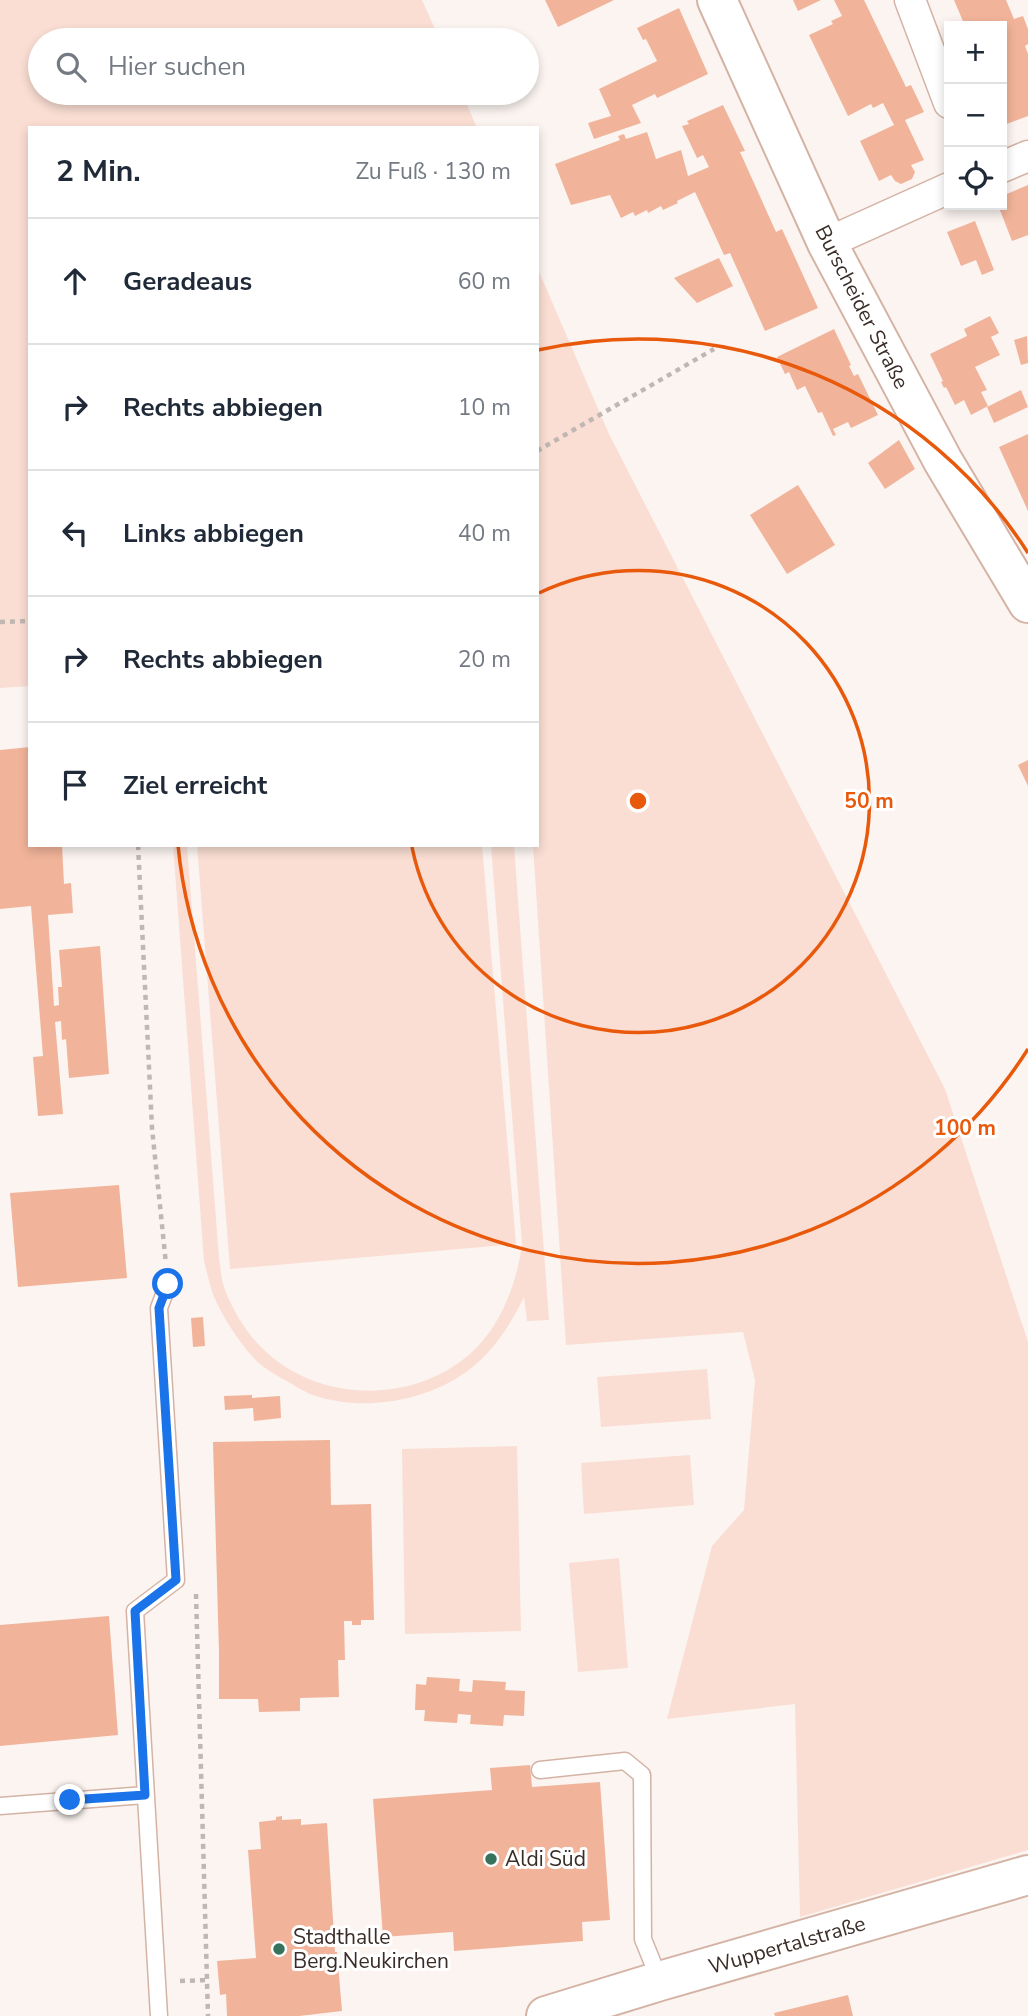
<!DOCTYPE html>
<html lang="de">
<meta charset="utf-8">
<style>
:root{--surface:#fff;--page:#f6f6f7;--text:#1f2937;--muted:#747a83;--line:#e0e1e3}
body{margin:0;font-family:"Nunito Sans",sans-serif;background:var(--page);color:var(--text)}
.controls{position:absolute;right:21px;top:21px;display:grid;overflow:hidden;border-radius:0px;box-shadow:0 4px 10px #0003}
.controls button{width:63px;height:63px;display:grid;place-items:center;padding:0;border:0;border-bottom:2px solid var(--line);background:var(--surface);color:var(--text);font:35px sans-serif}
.stop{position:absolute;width:21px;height:21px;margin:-16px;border:5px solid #1a73e8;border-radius:50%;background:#fff}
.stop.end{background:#1a73e8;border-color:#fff;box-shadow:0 2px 7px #0008}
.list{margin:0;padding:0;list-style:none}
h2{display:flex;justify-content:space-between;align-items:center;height:91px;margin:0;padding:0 28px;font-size:30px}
h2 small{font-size:23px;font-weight:400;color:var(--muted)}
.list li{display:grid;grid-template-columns:46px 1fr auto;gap:21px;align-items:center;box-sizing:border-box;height:126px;padding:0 28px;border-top:2px solid var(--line)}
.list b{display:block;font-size:26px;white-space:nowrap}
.list em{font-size:23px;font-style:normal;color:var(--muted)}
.icon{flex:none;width:38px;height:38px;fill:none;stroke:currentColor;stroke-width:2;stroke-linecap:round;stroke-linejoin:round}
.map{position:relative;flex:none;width:1028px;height:2016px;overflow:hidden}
.search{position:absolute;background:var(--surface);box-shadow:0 4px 10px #0003;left:28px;top:28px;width:511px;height:77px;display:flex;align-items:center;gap:18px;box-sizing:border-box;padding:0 24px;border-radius:38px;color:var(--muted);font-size:26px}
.panel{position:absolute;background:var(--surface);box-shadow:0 4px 10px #0003;left:28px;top:126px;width:511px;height:721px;border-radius:0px}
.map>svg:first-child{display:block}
</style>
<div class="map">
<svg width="1028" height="2016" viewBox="0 0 1028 2016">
<rect width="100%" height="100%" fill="#fbf4f1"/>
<!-- green -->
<path fill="#faded3" d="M0,0H422L440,40H40V93H462L477,128H30V686L0,688Z
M537,267L609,434L945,1089L1028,1342V1850L800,1917L795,1704L667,1719L712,1546L744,1510L755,1380L743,1332L566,1345L533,845H537Z
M173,845H187L219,1258C221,1269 221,1280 225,1290C233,1310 246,1333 262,1348C317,1403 413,1405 471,1353C501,1326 517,1283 522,1244L491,845H514L549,1320L527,1321L524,1297C509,1328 488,1360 457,1378C416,1403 359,1411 313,1395C304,1392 294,1385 285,1380C274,1374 259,1365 251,1355C237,1339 223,1317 214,1297C210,1286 207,1273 204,1261Z
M197,845H482L516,1244L230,1269Z
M707,1369L711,1419L601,1427L597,1377Z
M517,1446L521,1631L405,1634L402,1449Z
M690,1455L694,1505L584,1514L581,1463Z
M619,1558L628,1668L578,1672L569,1563Z"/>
<!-- building -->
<path fill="#f1b49a" d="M545,0H614L558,27Z
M793,0H821L798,11Z
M834,0H864L906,87L911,85L924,112L905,120L924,160L911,165L915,172L912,179L901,184L895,181L891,175L879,181L860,141L894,125L883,103L873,108L871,104L848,116L809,35L833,24L831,21L842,16Z
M954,0H1006L1014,19L1023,16L1028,29V44L1025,46L1028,54V116L1004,125L1002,119V26H965Z
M679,8L708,74L657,98L655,94L632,105L641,123L594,139L588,123L611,116L599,89L657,61L646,39L643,40L637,28Z
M723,105L745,151L740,152L776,232L782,229L818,308L765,331L730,253L724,255L695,192L677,201L678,203L663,210L661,206L648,213L647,210L635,216L633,212L621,218L610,195L571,205L555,164L620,140L618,136L624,134L626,139L647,132L656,159L681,150L688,176L709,167L703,155L697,158L682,126L689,124L687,121Z
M1028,185V235L1012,241L998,205H1002V196Z
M975,221L994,270L982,275L976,260L961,266L947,232Z
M719,258L733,286L697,303L674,278Z
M990,316L999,333L991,337L1000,355L975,367L987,390L981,392L988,406L971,415L964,400L955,405L946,387L944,388L941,382L943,381L930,354L967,336L964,329Z
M834,329L851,365L849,366L854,376L858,374L878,415L851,428L848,422L833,429L836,435L833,436L822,412L818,413L805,386L797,390L789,372L785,374L777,357Z
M1027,336L1028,363L1021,365L1014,340Z
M1021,390L1028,407L994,423L987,407Z
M1028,434V511L999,447Z
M899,440L915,469L885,489L868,463Z
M798,485L835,545L787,574L750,515Z
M30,747V845H62L64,884L71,883L73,913L48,915L54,1006L59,1005L58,987H62L59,950L100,946L109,1074L69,1078L66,1039L62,1040L61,1021L55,1022L63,1114L38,1116L33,1057L43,1056L31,906L0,909V750Z
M1028,760V786L1018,765Z
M119,1185L127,1278L18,1287L10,1193Z
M203,1317L205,1346L193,1347L191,1318Z
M252,1395V1398L280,1396L281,1418L254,1421L253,1408L225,1410L224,1396Z
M330,1440L331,1505L371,1504L374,1620H361V1625H352V1621H344L345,1660H338L339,1697L300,1698V1711L259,1712L258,1699H219V1652L213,1442Z
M109,1616L118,1735L0,1746V1625Z
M427,1677L460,1679L459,1691L472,1692L473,1680L506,1682L505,1690L525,1691L524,1716L504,1715L503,1726L470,1724L471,1715L458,1714L457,1723L424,1721L425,1710H415L416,1684L426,1685Z
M530,1765L532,1787L600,1782L610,1920L582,1922L583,1941L454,1951L453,1932L383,1937L373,1799L492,1790L490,1768Z
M282,1816V1820L301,1819V1825L327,1823L335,1952H337L342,2011L299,2016H227L226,1994L220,1995L217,1961L256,1958L248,1850L261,1849L259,1822L276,1820V1817Z
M848,1995L853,2016H775L774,2013Z"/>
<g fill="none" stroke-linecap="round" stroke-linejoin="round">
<defs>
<path id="lane" d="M540,1770L625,1761L642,1775L643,1939L660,1981
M0,1806L145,1795
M159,2016L135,1611L176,1580L159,1308L168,1284"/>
<path id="street" d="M910,0L949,103
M1002,167L1028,156
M827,243L949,188"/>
<path id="secondary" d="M546,2016L660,1981L1028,1875"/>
<path id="primary" d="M717,0L827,243L943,461L1028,603"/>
</defs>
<!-- lane casing -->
<use href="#lane" stroke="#d4b3a5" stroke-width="19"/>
<!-- street casing -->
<use href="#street" stroke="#d4b3a5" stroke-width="33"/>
<!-- secondary casing -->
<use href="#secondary" stroke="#d4b3a5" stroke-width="42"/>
<!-- primary casing -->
<use href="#primary" stroke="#d4b3a5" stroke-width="42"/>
<!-- path -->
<path stroke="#c0b7b3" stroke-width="4.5" stroke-dasharray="5 5" stroke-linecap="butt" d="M537,451L714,349
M0,622L30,621
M138,845L152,1128L166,1264
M196,1594L208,2016
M180,1981L207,1980"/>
<!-- lane -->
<use href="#lane" stroke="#fff" stroke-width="16"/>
<!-- street -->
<use href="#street" stroke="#fff" stroke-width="30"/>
<!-- secondary -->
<use href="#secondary" stroke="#fff" stroke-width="38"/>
<!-- primary -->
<use href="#primary" stroke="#fff" stroke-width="38"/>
</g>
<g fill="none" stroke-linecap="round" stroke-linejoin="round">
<!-- route -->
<path stroke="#1a73e8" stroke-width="9" d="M70,1800L145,1795L135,1611L176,1580L159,1308L168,1284"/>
</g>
<!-- distance rings -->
<g fill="none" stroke="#e8590c" stroke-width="3.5">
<path d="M539 593A231 231 0 1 1 412 847"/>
<path d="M1028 1049A462 462 0 0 1 178 845M538 350A462 462 0 0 1 1028 553"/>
</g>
<!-- markers -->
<g fill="#37725c" stroke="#fff" stroke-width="2.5">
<circle cx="491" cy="1859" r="7"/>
<circle cx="279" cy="1949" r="7"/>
</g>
<g text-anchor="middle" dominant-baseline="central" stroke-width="6" stroke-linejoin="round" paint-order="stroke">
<!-- street labels -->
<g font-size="21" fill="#3a2d28" stroke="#fff">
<text transform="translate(862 307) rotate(63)">Burscheider Straße</text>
<text transform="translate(787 1945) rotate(-16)">Wuppertalstraße</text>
</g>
<!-- poi labels -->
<g font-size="21" fill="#3a2d28" stroke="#fff" text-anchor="start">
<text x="505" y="1859">Aldi Süd</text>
<text x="293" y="1937">Stadthalle<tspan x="293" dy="24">Berg.Neukirchen</tspan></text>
</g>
</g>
<circle cx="638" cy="801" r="10" fill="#e8590c" stroke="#fff" stroke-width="3.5"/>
<g font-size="21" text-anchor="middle" font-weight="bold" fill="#e8590c" stroke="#fff" stroke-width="6" stroke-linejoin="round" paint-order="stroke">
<text x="869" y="808">50 m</text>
<text x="965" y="1135">100 m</text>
</g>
</svg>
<div class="controls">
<button>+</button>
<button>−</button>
<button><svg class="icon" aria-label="locate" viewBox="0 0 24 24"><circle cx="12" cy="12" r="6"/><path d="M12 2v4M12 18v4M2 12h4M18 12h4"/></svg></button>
</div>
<div class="stop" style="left:168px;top:1284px"></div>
<div class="stop end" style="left:70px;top:1800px"></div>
<div class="search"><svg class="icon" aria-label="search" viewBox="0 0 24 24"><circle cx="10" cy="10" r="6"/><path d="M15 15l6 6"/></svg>Hier suchen</div>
<section class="panel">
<h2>2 Min.<small>Zu Fuß · 130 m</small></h2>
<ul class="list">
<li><svg class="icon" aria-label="ahead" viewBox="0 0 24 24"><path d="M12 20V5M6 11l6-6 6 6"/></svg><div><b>Geradeaus</b></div><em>60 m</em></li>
<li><svg class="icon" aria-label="right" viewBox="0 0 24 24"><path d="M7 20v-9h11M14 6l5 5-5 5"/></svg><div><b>Rechts abbiegen</b></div><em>10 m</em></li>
<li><svg class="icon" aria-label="left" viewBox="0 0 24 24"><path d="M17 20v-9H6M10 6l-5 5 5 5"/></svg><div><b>Links abbiegen</b></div><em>40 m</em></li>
<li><svg class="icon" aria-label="right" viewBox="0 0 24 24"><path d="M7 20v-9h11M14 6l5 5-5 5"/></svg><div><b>Rechts abbiegen</b></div><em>20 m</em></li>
<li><svg class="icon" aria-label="arrive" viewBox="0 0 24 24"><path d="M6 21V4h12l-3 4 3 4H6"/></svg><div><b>Ziel erreicht</b></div></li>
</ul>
</section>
</div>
